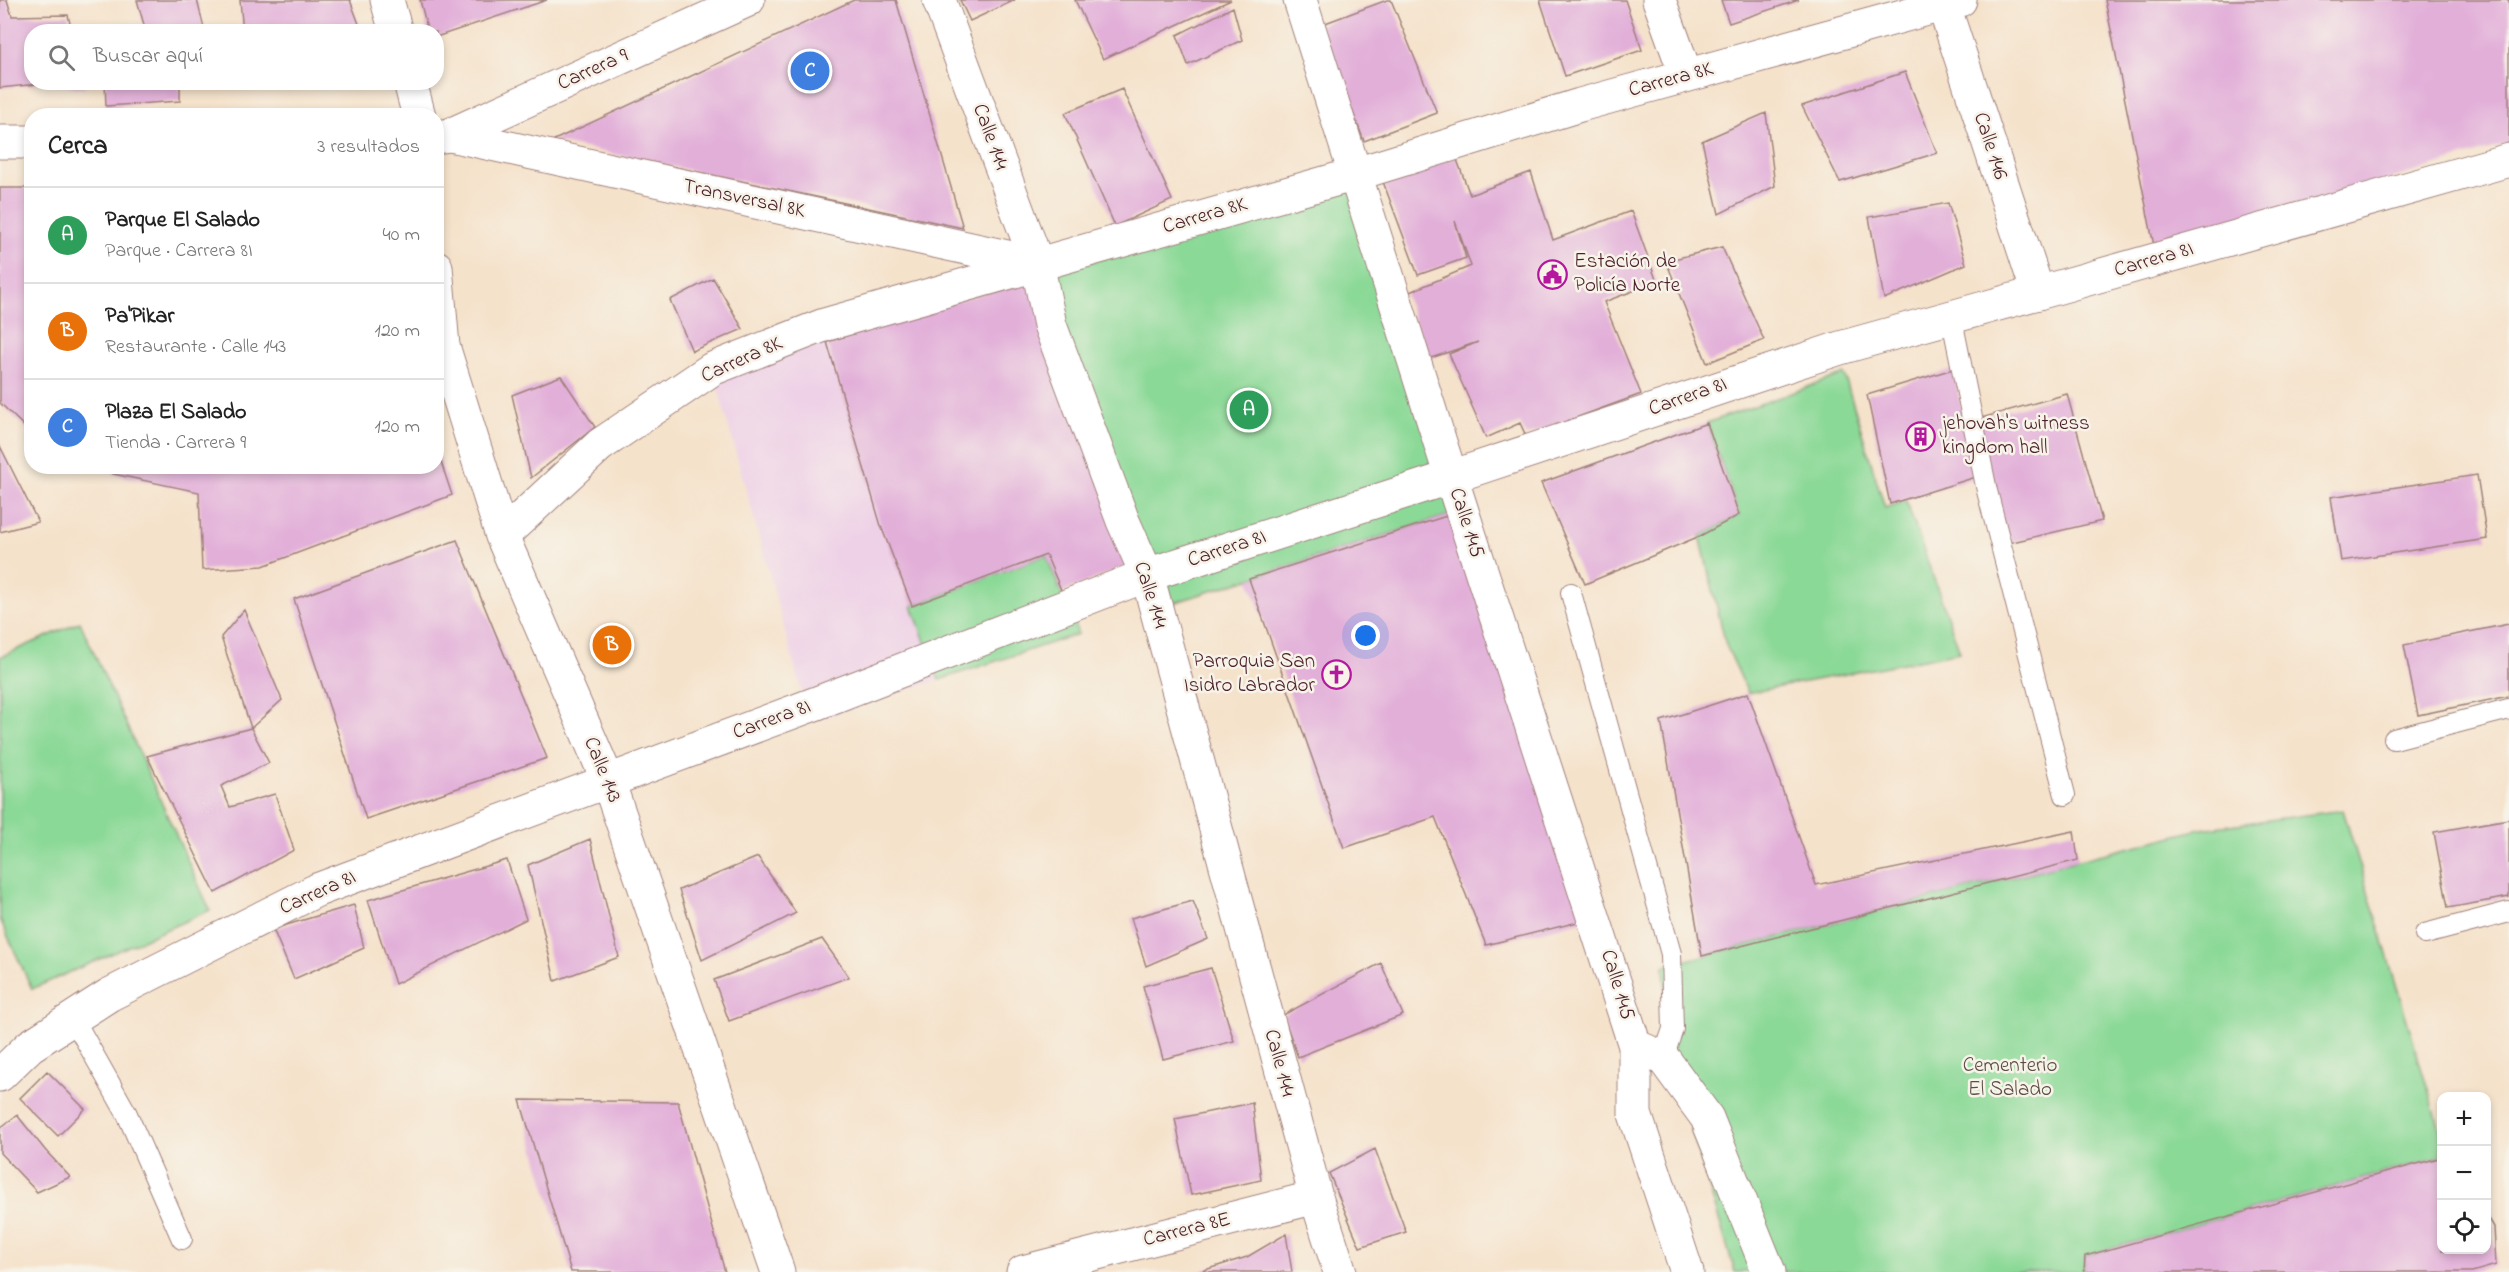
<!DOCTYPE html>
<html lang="es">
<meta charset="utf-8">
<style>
:root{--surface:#fff;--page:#f2f2f2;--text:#222;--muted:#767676;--line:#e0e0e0;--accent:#b5179e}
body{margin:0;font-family:"Indie Flower",sans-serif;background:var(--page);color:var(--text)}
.controls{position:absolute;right:18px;bottom:18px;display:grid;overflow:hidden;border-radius:12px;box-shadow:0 3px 9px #0003}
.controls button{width:54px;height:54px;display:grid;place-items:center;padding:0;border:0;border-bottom:2px solid var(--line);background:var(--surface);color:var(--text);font:30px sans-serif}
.you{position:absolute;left:1366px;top:636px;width:21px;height:21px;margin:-15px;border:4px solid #fff;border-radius:50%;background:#1a73e8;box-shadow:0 0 0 9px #1a73e833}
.badge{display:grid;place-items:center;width:39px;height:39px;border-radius:50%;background:var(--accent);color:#fff;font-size:20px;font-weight:700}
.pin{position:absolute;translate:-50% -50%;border:3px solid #fff;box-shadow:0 2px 6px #0006}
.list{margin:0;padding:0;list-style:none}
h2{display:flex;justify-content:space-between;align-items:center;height:78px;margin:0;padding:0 24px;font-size:26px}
h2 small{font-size:20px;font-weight:400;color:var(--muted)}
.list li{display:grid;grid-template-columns:39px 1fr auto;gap:18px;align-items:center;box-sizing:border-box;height:96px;padding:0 24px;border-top:2px solid var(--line)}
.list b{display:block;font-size:22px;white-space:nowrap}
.list p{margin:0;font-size:20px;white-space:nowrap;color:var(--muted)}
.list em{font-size:20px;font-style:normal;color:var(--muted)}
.icon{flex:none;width:33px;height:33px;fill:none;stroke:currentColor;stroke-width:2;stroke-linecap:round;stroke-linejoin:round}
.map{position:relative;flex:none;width:2509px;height:1272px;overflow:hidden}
.search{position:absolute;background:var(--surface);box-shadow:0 3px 9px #0003;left:24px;top:24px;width:420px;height:66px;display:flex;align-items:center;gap:15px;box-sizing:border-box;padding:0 21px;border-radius:24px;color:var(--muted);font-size:22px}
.panel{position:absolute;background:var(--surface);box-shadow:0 3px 9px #0003;left:24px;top:108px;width:420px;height:366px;border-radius:24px}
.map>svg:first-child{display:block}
</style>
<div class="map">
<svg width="2509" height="1272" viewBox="0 0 2509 1272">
<rect width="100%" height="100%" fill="#f7f3e8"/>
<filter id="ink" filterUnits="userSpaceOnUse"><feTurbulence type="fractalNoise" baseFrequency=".0167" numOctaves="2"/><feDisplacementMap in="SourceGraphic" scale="12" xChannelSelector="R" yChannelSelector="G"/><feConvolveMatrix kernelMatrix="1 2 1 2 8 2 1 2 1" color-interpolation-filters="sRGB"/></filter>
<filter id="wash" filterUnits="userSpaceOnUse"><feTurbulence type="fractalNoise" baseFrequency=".008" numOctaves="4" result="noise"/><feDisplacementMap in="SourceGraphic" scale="24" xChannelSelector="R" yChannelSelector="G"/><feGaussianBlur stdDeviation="1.35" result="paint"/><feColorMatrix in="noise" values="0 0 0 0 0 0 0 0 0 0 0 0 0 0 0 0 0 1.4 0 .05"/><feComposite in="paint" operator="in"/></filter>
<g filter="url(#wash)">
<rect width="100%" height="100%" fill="#f5e2cb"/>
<!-- built -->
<path fill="#eed0e7" d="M826,342L881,526L939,680L810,722L715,377Z"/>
<!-- green -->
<path fill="#8bd997" stroke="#6a7c61" stroke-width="1.5" d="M1352,189L1456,513L1148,611L1029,279Z
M1844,374L1885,508L1906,501L1960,652L1748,693L1726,645L1700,536L1739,515L1707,423Z
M1046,555L1078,634L939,680L912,606Z
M80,622L210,910L32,989L0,919V657Z
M2343,810L2441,1132V1157L2085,1256L2084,1272H1735L1671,1062L1664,966L2201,829Z"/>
<g id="blocks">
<!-- building -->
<path fill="#e2afd9" d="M0,0H7L12,16L68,15L72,32H32V82L38,84L0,88Z
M137,0H197L205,32H146Z
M240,0H350L362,32H243Z
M420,0H547L436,37V32H428Z
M854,0H896L963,228L552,141Z
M960,0H1015L970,21Z
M1075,0H1231L1103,59Z
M1387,0H1391L1437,113L1364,141L1320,25Z
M1540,0H1625L1642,50L1565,76Z
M1721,0H1799L1729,23Z
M2105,0H2509V143L2155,251Z
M1233,7L1242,40L1188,65L1177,35Z
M1905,72L1937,153L1840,182L1802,106Z
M46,82H84L85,88L46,84Z
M105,82H180V101L106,106Z
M1122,89L1172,200L1115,226L1065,113Z
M1766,113L1775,186L1719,214L1702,141Z
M1456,157L1470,195L1531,172L1553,240L1631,211L1657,282L1604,302L1641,394L1526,436L1520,423L1486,438L1449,354L1478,342L1428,359L1405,294L1471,266L1455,221L1466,258L1418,275L1382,179Z
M0,188H32L31,433L0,403Z
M1948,203L1966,264L1884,299L1869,217Z
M1722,247L1764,340L1707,363L1666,261Z
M713,278L743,329L692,351L670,300Z
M1029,279L1130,565L1062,592L1046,555L912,606L881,526L827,342Z
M1953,369L1976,477L1890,504L1867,395Z
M561,376L595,427L531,478L512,395Z
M2067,394L2102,521L2004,544L1974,420Z
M1707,423L1739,515L1700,536L1585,584L1541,483Z
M0,446L38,522L0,532Z
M437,450L452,495L263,566L202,570L199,492L113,474V466H436Z
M2477,475L2487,539L2341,561L2331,497Z
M1456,513L1590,919L1486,945L1435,817L1344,848L1249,579Z
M457,540L547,758L366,819L294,599Z
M244,610L282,700L251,728L221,637Z
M2509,624V696L2418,715L2404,645Z
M1748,693L1816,885L2074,831L2078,860L1702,956L1661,721Z
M251,728L269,763L221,786L230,807L275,794L294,850L215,893L147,756Z
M2509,819V897L2448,908L2434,832Z
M590,839L619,957L555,981L528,865Z
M758,857L796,913L702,960L679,890Z
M507,860L526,919L395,984L368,900Z
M1193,901L1208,939L1146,966L1131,918Z
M354,905L364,948L294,979L273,929Z
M822,939L849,977L729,1021L714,980Z
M1381,963L1403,1015L1298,1057L1283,1015Z
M1211,968L1234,1041L1163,1059L1143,986Z
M47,1071L85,1109L58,1136L20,1098Z
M520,1100L678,1102L725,1272H571Z
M1252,1103L1261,1180L1191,1195L1175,1119Z
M17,1115L45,1150L70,1177L37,1192L0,1153V1128Z
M1375,1149L1406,1232L1360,1247L1329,1173Z
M2442,1157V1250H2487V1215L2494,1227L2496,1265L2472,1272H2084L2085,1256Z
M1286,1234L1292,1272H1198L1247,1257Z"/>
</g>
</g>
<g filter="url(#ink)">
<use href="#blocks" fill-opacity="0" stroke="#a0807b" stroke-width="1.5"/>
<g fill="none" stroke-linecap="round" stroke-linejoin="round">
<defs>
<path id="service" d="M1951,315L1987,491L2065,795
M1571,593L1671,954L1673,1029L1663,1058L1656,1062
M2394,739L2509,709
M2425,934L2509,912
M73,1018L127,1114L182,1239"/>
<path id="minor" d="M387,0L396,32
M939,0L1037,263L1050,325L1123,521L1147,575L1316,1197L1340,1272
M1659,0L1686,75
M410,82L419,116
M450,135L1035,263
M436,267L443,346L502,536L608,781L778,1272
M2038,293L2509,160
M502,536L600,445L712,369L824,325L1356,174L1580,105L1960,0
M0,1075L30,1046L109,995L317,890L817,703L1147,575L1451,477L1300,0
M1023,1272L1316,1197"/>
<path id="tertiary" d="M436,137L450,135L748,0
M0,142H32
M1635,1046L1663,1058L1707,1118L1769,1272
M1687,1272L1635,1114V1046L1451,477L1840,348L2038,293L1942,0"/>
</defs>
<!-- service casing -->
<use href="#service" stroke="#a0807b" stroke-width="22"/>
<!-- minor casing -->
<use href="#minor" stroke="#a0807b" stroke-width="35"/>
<!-- tertiary casing -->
<use href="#tertiary" stroke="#a0807b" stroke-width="35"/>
<!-- service -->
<use href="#service" stroke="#fff" stroke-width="20"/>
<!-- minor -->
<use href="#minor" stroke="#fff" stroke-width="33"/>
<!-- tertiary -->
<use href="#tertiary" stroke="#fff" stroke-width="33"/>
</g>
</g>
<!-- icons -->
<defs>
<symbol id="civic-ring" viewBox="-11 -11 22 22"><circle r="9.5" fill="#f7f3e8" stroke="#b5179e" stroke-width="1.5"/><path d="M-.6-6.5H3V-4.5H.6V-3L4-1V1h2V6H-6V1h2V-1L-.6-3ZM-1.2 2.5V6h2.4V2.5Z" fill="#b5179e"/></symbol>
<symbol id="building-ring" viewBox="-11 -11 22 22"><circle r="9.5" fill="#f7f3e8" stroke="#b5179e" stroke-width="1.5"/><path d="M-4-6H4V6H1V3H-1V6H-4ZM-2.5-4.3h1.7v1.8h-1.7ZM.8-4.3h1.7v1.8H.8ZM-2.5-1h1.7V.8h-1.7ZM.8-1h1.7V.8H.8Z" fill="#b5179e"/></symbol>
<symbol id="church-ring" viewBox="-11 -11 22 22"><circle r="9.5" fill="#f7f3e8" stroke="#b5179e" stroke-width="1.5"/><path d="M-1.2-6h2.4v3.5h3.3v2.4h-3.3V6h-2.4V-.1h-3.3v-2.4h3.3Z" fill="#b5179e"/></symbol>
</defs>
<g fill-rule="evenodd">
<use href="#civic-ring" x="1536" y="258" width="33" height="33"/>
<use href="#building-ring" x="1904" y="420" width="33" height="33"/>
<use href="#church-ring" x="1320" y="658" width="33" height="33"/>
</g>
<g text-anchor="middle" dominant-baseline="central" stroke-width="5" stroke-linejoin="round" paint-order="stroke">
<!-- street labels -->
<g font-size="21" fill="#4a1f2b" stroke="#f7f3e8">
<text transform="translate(593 70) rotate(-24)">Carrera 9</text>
<text transform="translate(1671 80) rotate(-15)">Carrera 8K</text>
<text transform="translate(990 137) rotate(70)">Calle 144</text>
<text transform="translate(1990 146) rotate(72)">Calle 146</text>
<text transform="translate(744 199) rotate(12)">Transversal 8K</text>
<text transform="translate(1205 216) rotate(-16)">Carrera 8K</text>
<text transform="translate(2154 260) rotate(-16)">Carrera 8I</text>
<text transform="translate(742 360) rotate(-24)">Carrera 8K</text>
<text transform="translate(1688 397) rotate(-19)">Carrera 8I</text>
<text transform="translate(1466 523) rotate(72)">Calle 145</text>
<text transform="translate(1227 549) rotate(-18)">Carrera 8I</text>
<text transform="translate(1150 595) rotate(72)">Calle 144</text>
<text transform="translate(772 720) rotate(-20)">Carrera 8I</text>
<text transform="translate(602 770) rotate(68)">Calle 143</text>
<text transform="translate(318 893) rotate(-24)">Carrera 8I</text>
<text transform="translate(1617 985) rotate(73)">Calle 145</text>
<text transform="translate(1279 1063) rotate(75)">Calle 144</text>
<text transform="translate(1187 1230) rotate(-14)">Carrera 8E</text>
</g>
<!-- poi labels -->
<g font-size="21" fill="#4a1f2b" stroke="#f7f3e8" text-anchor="start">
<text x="1574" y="262">Estación de<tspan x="1574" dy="24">Policía Norte</tspan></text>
<text x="1942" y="424">jehovah's witness<tspan x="1942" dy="24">kingdom hall</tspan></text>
<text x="1315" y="662" text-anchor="end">Parroquia San<tspan x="1315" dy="24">Isidro Labrador</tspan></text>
</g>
<!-- park labels -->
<g font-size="21" fill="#5a4e46" stroke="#f7f3e8">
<text x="2010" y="1066">Cementerio<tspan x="2010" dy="24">El Salado</tspan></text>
</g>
</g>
</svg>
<div class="controls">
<button>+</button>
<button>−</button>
<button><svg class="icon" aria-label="locate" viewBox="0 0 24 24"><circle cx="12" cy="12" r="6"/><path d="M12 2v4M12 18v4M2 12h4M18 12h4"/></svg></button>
</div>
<div class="you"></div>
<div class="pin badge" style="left:1249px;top:410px;background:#2e9e5b">A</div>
<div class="pin badge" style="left:612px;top:645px;background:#e8710a">B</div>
<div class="pin badge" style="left:810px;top:71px;background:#3f7fe0">C</div>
<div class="search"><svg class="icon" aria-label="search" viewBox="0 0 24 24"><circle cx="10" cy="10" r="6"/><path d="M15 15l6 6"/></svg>Buscar aquí</div>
<section class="panel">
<h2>Cerca<small>3 resultados</small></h2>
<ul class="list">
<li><span class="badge" style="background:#2e9e5b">A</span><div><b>Parque El Salado</b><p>Parque · Carrera 8I</p></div><em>40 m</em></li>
<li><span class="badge" style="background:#e8710a">B</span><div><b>Pa'Pikar</b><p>Restaurante · Calle 143</p></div><em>120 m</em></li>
<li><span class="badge" style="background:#3f7fe0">C</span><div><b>Plaza El Salado</b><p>Tienda · Carrera 9</p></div><em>120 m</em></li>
</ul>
</section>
</div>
